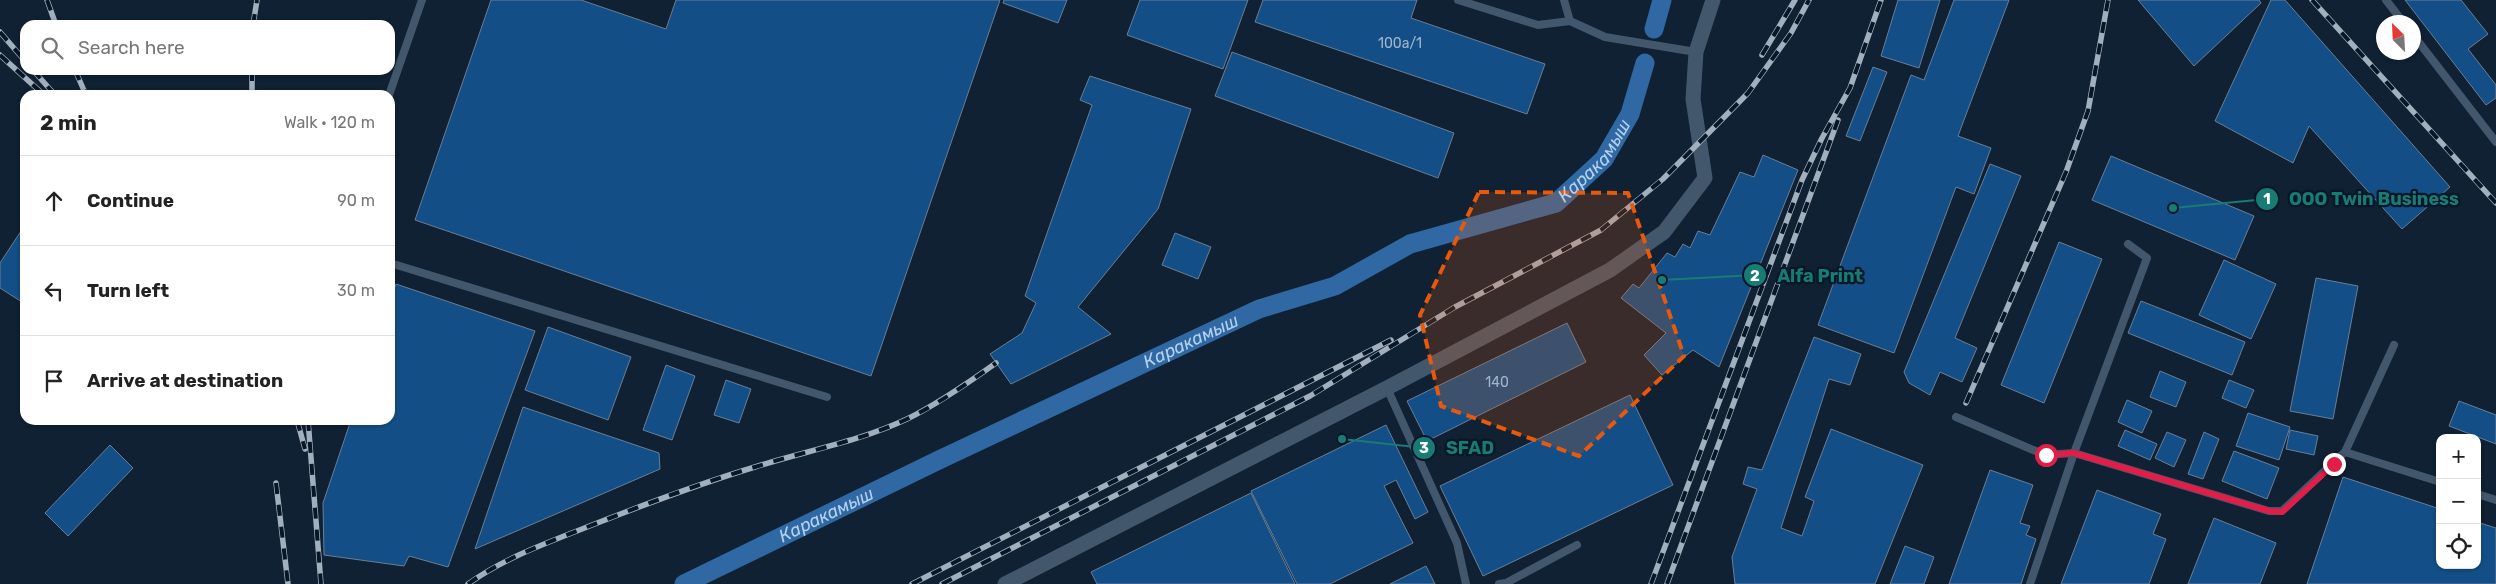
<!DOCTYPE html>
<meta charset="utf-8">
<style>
:root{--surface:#fff;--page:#f6f6f6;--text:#222;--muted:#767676;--line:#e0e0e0}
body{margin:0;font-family:Rubik,sans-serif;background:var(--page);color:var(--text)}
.controls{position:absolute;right:15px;bottom:15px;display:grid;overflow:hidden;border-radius:10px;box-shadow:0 1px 4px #0004}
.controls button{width:45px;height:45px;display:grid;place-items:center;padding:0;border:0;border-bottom:1px solid var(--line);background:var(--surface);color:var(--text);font:25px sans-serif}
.compass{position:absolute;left:2376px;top:15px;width:45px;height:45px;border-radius:50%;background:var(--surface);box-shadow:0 1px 4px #0004;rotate:336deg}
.stop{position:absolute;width:15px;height:15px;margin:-11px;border:4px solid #e11d48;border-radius:50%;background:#fff}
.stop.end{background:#e11d48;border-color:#fff;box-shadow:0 1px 5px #0008}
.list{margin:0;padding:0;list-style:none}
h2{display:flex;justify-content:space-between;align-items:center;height:65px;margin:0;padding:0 20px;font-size:21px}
h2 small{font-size:16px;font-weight:400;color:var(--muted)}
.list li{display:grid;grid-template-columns:32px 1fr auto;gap:15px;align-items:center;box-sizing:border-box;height:90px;padding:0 20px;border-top:1px solid var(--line)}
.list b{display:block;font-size:19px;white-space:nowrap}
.list em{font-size:16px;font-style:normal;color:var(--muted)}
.icon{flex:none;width:28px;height:28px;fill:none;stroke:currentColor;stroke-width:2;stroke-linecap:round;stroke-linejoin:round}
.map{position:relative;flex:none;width:2496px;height:584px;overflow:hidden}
.search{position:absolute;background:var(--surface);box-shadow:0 1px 4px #0004;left:20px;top:20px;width:375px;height:55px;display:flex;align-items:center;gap:12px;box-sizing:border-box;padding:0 18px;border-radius:15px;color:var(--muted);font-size:19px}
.panel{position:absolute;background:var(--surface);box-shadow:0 1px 4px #0004;left:20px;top:90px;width:375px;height:335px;border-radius:15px}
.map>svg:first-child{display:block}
</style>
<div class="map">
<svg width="2496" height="584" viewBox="0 0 2496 584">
<rect width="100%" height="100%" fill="#0f2133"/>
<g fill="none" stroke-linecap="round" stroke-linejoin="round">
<!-- canal -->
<g stroke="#2f68a2" stroke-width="19">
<path d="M1654,29L1662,0"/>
<path id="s1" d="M684,584L941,459L1259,309L1335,286L1410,244L1556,203L1604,159L1630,114L1645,63"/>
</g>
</g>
<!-- building -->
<path fill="#134f86" stroke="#6a7e95" d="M491,0H581L666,29L676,0H1000L871,376L415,220Z
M1004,0H1067L1058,23L1003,3Z
M1140,0H1248L1223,69L1127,35Z
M1263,0H1417L1411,18L1545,64L1527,114L1255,22Z
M1898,0H1940L1919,68L1881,56Z
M1954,0H2009L1958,136L1991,148L1974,194L1956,187L1894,353L1818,325L1911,75L1924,80Z
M2138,0H2259L2261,3L2194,66Z
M2271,0H2285L2450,187L2402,229L2309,126L2293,163L2215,121Z
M2405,0H2461L2488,34L2468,49L2496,85V98L2486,105Z
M1232,52L1454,133L1438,178L1215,96Z
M1873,67L1887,72L1860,141L1846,136Z
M1090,76L1191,109L1158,209L1078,307L1111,334L1011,384L990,354L1022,333L1036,303L1025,296L1092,105L1080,100Z
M1763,155L1798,170L1719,367L1693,350L1662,375L1644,355L1666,333L1621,298L1633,284L1639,288L1667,253L1675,257L1683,244L1690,248L1698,231L1710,235L1740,172L1754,177Z
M2111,156L2254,216L2235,260L2092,200Z
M1990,164L2021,176L1955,338L1977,348L1962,382L1940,372L1930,395L1909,383L1904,372Z
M25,225V304L0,288V263Z
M1175,233L1211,247L1198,279L1162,265Z
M2059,242L2102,259L2044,403L2001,385Z
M2224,260L2276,284L2251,339L2199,315Z
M2316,278L2358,286L2333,419L2290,411Z
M396,284L535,331L448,567L409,556L404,566L324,555L323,503L351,420H390V301Z
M2141,301L2245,342L2232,375L2128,333Z
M1567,323L1586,362L1427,441L1407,401Z
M548,327L631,357L608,420L525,390Z
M1814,337L1861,354L1850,385L1829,379L1781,528L1802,536L1814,501L1805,497L1831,429L1923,465L1875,584H1735L1732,557L1757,489L1743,484L1748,467L1762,470Z
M666,365L695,376L672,440L643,430Z
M2160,371L2186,382L2176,407L2150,397Z
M726,380L751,389L739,423L714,415Z
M2229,380L2254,390L2246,408L2222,398Z
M1630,395L1673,485L1483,576L1440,486Z
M2127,400L2152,411L2142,433L2118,422Z
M2459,401L2496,415V444L2449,426Z
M523,407L659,453L660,469L475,549Z
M2248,413L2290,427L2279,460L2236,446Z
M1386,425L1428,512L1415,519L1396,480L1384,486L1413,543L1330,584H1297L1251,491Z
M2125,430L2157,444L2150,460L2118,446Z
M2290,430L2318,436L2314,455L2286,449Z
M2167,432L2186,440L2174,467L2155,458Z
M2204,432L2219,439L2203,479L2188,474Z
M110,445L133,468L68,536L45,513Z
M2234,451L2279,468L2267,499L2222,481Z
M1990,470L2033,485L2020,523L2030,526L2026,535L2036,539L2021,584H1949Z
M2343,477L2440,509V565H2477V522L2496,528V584H2307Z
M2097,490L2161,514L2153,534L2166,539L2149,584H2061Z
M1251,493L1295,584H1097L1091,572Z
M2214,518L2276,543L2260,584H2188Z
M1905,546L1934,557L1924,584H1890Z
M1426,566L1435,584H1390Z"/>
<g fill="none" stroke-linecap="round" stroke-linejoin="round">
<!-- service -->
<path stroke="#43576c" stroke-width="8" d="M1458,0L1538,25L1570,21
M1564,0L1570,21L1605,37L1696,52
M2386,0L2403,22
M2414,36L2496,142
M389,95L422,0
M390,263L827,397
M1387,388L1457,543L1466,584
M1956,417L2045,455L2074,453L2269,511H2282L2345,452L2394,345
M2345,452L2440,482
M2477,494L2496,500
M1499,584L1506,583L1577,545
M2030,584L2074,453L2147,258L2128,244"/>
<!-- minor -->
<path stroke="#43576c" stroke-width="15" d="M1005,584L1387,388L1610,270L1664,232L1705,178L1693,99L1696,52L1713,0"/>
<defs>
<path id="rail" d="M47,0L56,25
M2312,0L2496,203
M253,25L257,0
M0,32L25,61
M0,55L44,95
M1762,55L1795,0
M33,70L55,95
M75,70L86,95
M252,70V95
M1966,403L2066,172L2088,111L2108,0
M297,420L305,449
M308,420L321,584
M276,483L288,584
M468,584C504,558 547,543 587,527C643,505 698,484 755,467C805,451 858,442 907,419C938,404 968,383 996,363
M912,584L1391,340
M942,584L1310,396L1455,307L1601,230L1663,179L1748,93L1791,33L1809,0
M1651,584L1802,180L1822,138L1850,88L1881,0
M1667,584L1838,120"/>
</defs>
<!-- rail casing -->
<use href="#rail" stroke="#a2afbd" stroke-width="5.5"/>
<!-- rail -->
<use href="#rail" stroke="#061729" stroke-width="4" stroke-dasharray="11" stroke-linecap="butt"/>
</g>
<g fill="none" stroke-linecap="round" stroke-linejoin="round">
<!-- route -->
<path stroke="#e11d48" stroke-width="6" d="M2046,455L2074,453L2269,511L2282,512L2334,464"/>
</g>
<!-- marked area -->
<path fill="#e8590c" fill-opacity="0.2" stroke="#e8590c" stroke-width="4" stroke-dasharray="10 6" stroke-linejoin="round" d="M1479,192L1628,193L1684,356L1579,456L1441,406L1420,315Z"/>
<g text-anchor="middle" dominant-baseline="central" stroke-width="4.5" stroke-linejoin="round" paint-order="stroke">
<!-- number labels -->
<g font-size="14" fill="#9eb6cd">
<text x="1400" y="43">100a/1</text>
<text x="1497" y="382">140</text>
</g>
<!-- water labels -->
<g font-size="18" font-style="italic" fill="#b3d1f2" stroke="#061729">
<text stroke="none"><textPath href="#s1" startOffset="1012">Каракамыш</textPath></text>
<text stroke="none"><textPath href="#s1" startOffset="562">Каракамыш</textPath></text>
<text stroke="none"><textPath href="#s1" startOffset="158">Каракамыш</textPath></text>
</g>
</g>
<!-- callouts -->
<path fill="none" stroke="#187b74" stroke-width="2" d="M2173 208L2267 199M1662 280L1755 275M1342 439L1424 448"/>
<g fill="#187b74" stroke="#061729" stroke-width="2">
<circle cx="2173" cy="208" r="5"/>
<circle cx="1662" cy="280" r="5"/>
<circle cx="1342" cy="439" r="5"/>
<circle cx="2267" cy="199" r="12"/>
<circle cx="1755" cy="275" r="12"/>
<circle cx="1424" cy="448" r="12"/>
</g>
<g font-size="15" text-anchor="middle" font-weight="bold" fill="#fff">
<text x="2267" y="204">1</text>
<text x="1755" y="281">2</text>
<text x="1424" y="453">3</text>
</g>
<g font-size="18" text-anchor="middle" font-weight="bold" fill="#187b74" stroke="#061729" stroke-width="4.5" stroke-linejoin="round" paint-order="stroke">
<text x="2374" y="205">ООО Twin Business</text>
<text x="1820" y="282">Alfa Print</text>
<text x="1470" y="454">SFAD</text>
</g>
</svg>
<div class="controls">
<button>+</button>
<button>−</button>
<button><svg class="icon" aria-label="locate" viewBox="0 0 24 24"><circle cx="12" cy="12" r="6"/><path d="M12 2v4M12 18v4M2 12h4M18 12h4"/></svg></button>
</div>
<svg class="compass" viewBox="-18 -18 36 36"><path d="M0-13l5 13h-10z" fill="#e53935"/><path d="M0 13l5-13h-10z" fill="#767676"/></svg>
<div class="stop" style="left:2046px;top:455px"></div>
<div class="stop end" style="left:2334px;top:464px"></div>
<div class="search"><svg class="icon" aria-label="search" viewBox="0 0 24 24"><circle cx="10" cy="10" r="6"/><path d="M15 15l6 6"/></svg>Search here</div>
<section class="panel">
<h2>2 min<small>Walk · 120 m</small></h2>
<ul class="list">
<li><svg class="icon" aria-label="ahead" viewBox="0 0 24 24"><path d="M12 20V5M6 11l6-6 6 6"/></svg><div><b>Continue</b></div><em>90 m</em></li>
<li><svg class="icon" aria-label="left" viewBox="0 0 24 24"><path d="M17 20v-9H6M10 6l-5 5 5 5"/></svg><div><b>Turn left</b></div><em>30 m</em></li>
<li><svg class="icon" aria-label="arrive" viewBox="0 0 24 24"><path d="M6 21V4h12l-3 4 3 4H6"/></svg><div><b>Arrive at destination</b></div></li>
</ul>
</section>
</div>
